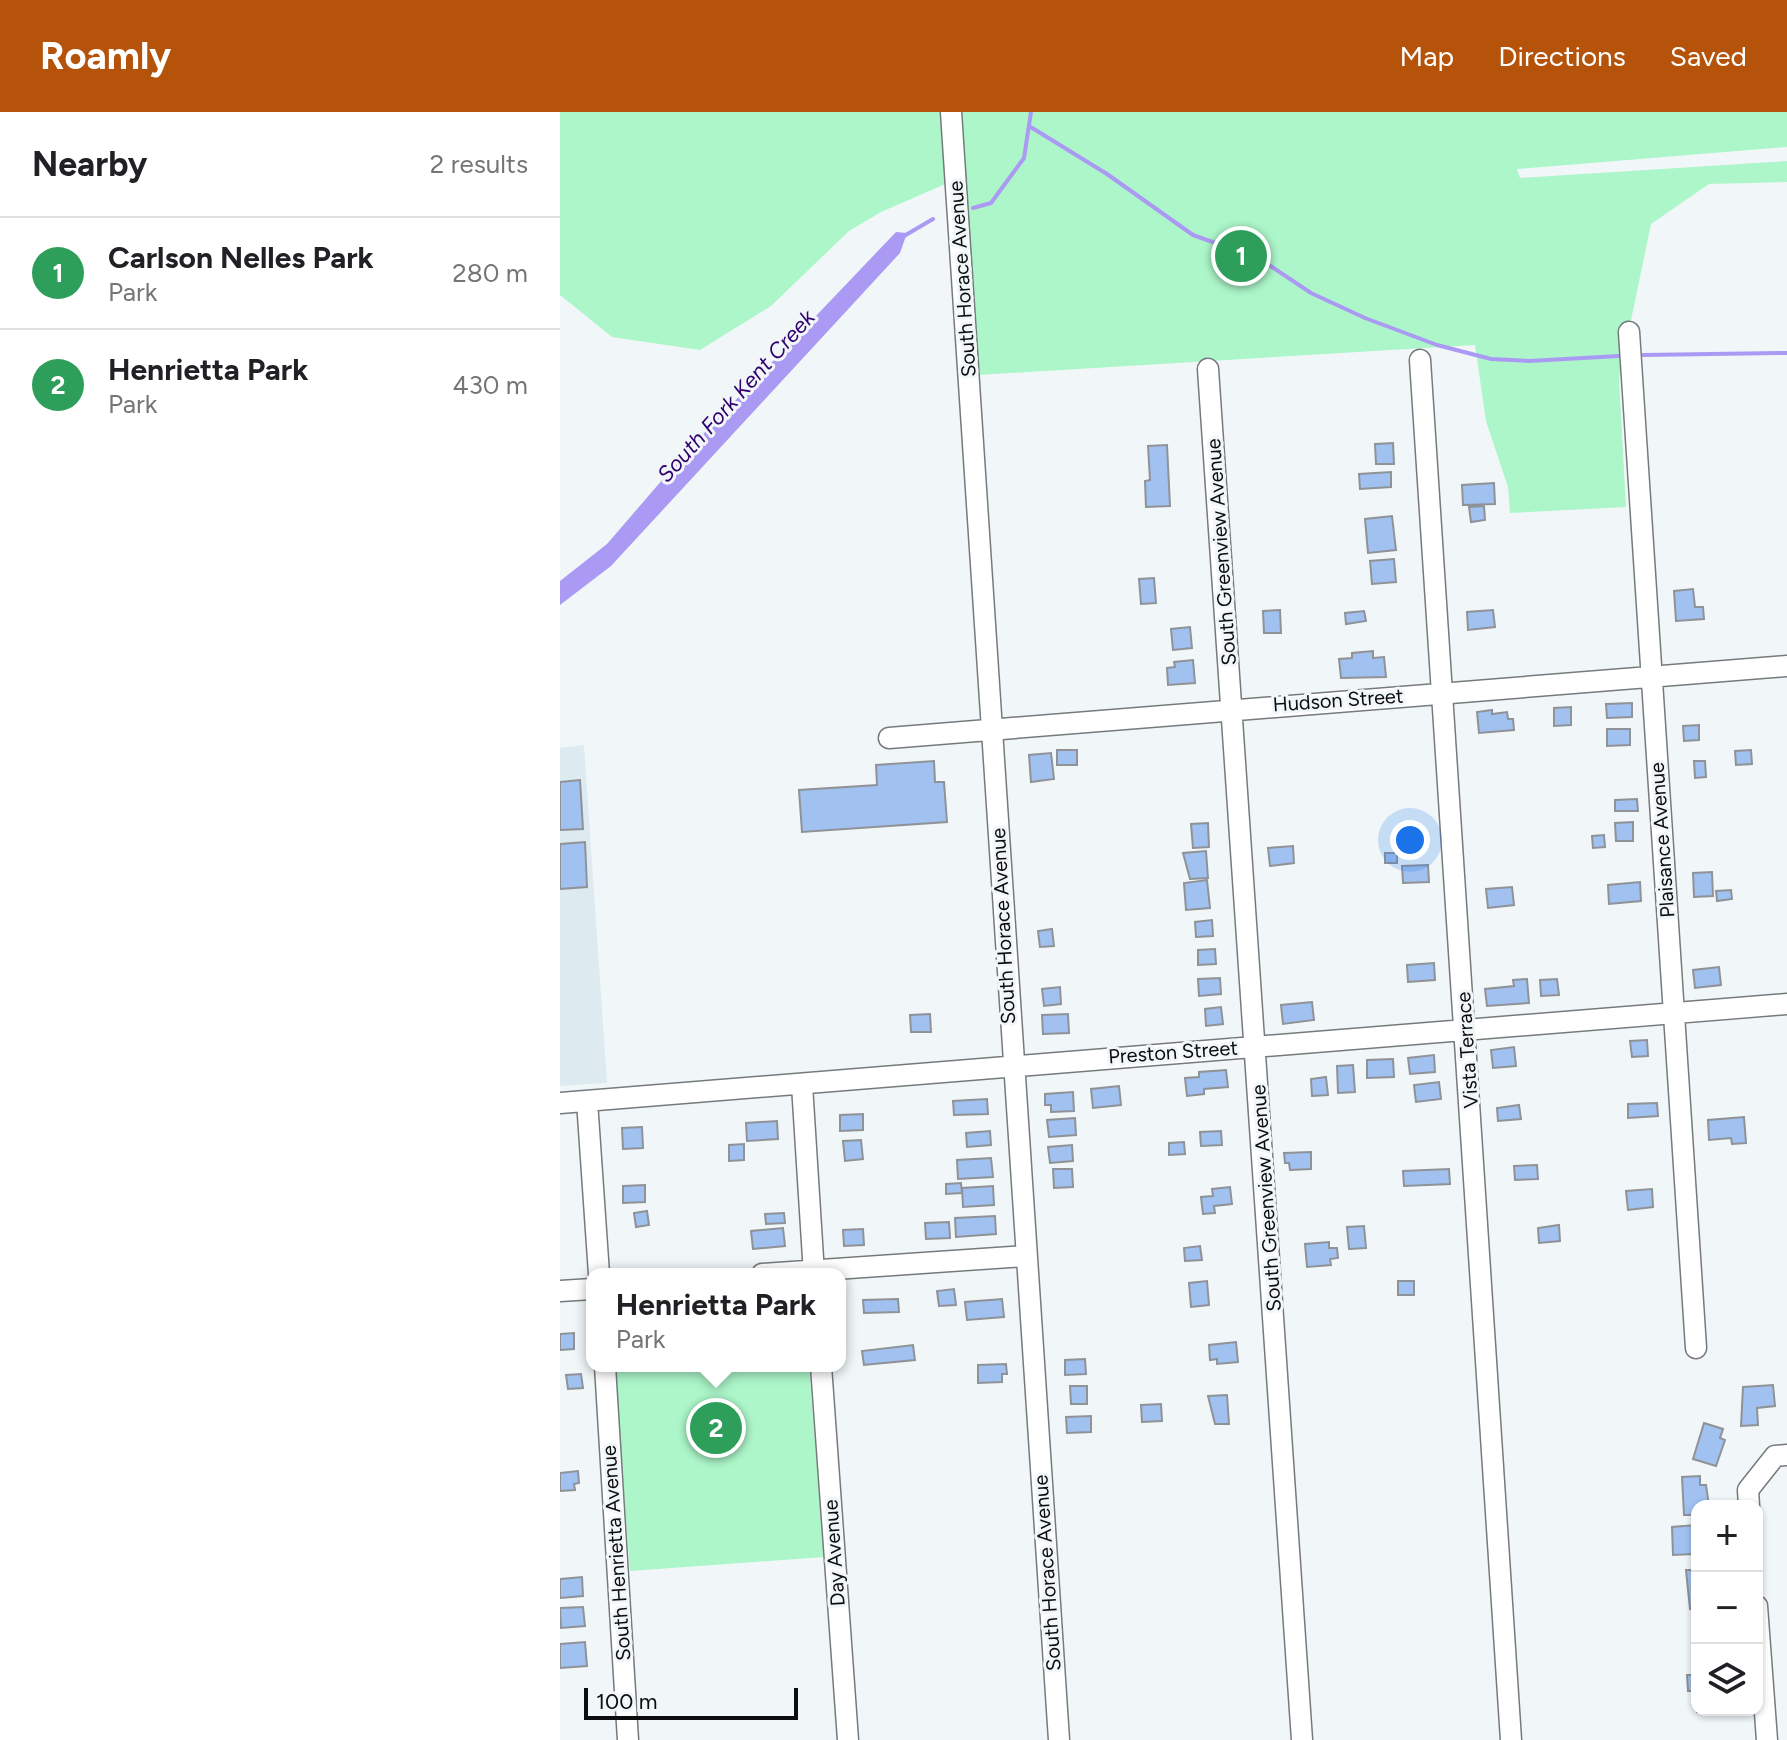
<!DOCTYPE html>
<meta charset="utf-8">
<style>
:root{--surface:#fff;--page:#f2f2f2;--text:#202124;--muted:#757577;--line:#e0e0e0;--accent:#b45309}
body{margin:0;font-family:Figtree,sans-serif;background:var(--page);color:var(--text)}
.controls{position:absolute;right:24px;bottom:24px;display:grid;overflow:hidden;border-radius:16px;box-shadow:0 2px 6px #0004}
.controls button{width:72px;height:72px;display:grid;place-items:center;padding:0;border:0;border-bottom:2px solid var(--line);background:var(--surface);color:var(--text);font:40px sans-serif}
.scale{position:absolute;left:24px;bottom:20px;width:214px;box-sizing:border-box;padding-left:8px;border:4px solid #0b0d0e;border-top:0;font-size:22px;line-height:28px;white-space:nowrap;color:#0b0d0e;-webkit-text-stroke:6px #f1f7f9;paint-order:stroke}
.you{position:absolute;left:850px;top:728px;width:28px;height:28px;margin:-20px;border:6px solid #fff;border-radius:50%;background:#1a73e8;box-shadow:0 0 0 12px #1a73e833}
.badge{display:grid;place-items:center;width:52px;height:52px;border-radius:50%;background:var(--accent);color:#fff;font-size:26px;font-weight:700}
.pin{position:absolute;translate:-50% -50%;border:4px solid #fff;box-shadow:0 2px 8px #0006}
.popup{position:absolute;left:26px;top:1156px;width:260px;height:104px;box-sizing:border-box;display:grid;place-content:center;border-radius:16px;background:var(--surface);filter:drop-shadow(0 2px 6px #0005);font-size:26px;white-space:nowrap;color:var(--muted)}
.popup b{font-size:30px;color:var(--text)}
.popup::after{content:'';position:absolute;left:50%;top:100%;margin-left:-16px;border:16px solid transparent;border-top-color:var(--surface)}
.list{margin:0;padding:0;list-style:none}
h2{display:flex;justify-content:space-between;align-items:center;height:104px;margin:0;padding:0 32px;font-size:34px}
h2 small{font-size:26px;font-weight:400;color:var(--muted)}
.list li{display:grid;grid-template-columns:52px 1fr auto;gap:24px;align-items:center;box-sizing:border-box;height:112px;padding:0 32px;border-top:2px solid var(--line)}
.list b{display:block;font-size:30px;white-space:nowrap}
.list p{margin:0;font-size:26px;white-space:nowrap;color:var(--muted)}
.list em{font-size:26px;font-style:normal;color:var(--muted)}
.icon{flex:none;width:44px;height:44px;fill:none;stroke:currentColor;stroke-width:2;stroke-linecap:round;stroke-linejoin:round}
.map{position:relative;flex:none;width:1227px;height:1628px;overflow:hidden}
header{display:flex;align-items:center;gap:48px;box-sizing:border-box;height:112px;padding:0 40px;background:var(--accent);color:#fff}
header strong{font-size:38px}
nav{display:flex;gap:44px;margin-inline-start:auto;font-size:28px}
main{display:flex}
aside{flex:1;background:var(--surface)}
.map>svg:first-child{display:block}
</style>
<header>
<strong>Roamly</strong>
<nav><a>Map</a><a>Directions</a><a>Saved</a></nav>
</header>
<main>
<aside>
<h2>Nearby<small>2 results</small></h2>
<ul class="list">
<li><span class="badge" style="background:#2e9e5b">1</span><div><b>Carlson Nelles Park</b><p>Park</p></div><em>280 m</em></li>
<li><span class="badge" style="background:#2e9e5b">2</span><div><b>Henrietta Park</b><p>Park</p></div><em>430 m</em></li>
</ul>
</aside>
<div class="map">
<svg width="1227" height="1628" viewBox="0 0 1227 1628">
<rect width="100%" height="100%" fill="#f1f7f9"/>
<!-- built -->
<path fill="#ddeaf0" d="M24,633L47,971L0,974V636Z"/>
<!-- green -->
<path fill="#acf6c9" d="M0,0H1227V35L957,57L960,66L1227,49V70L1149,72L1091,112L1059,266L1066,395L950,401L948,375L926,309L915,233L418,263L406,63L321,100L289,119L211,194L140,238L52,225L0,183Z
M54,1254H249L264,1445L70,1459Z"/>
<!-- water -->
<path fill="#ab9af3" d="M336,120L347,121L340,141L51,454L0,493V469L47,432L128,338Z"/>
<g fill="none" stroke-linecap="round" stroke-linejoin="round">
<!-- stream -->
<path stroke="#ab9af3" stroke-width="4" d="M469,14L547,62L633,123L700,147L751,181L805,206L877,233L931,247L969,249L1059,244
M413,96L431,91L464,46L471,0
M344,124L373,107
M1082,243L1227,241"/>
</g>
<!-- building -->
<path fill="#a1c1f1" stroke="#8f9296" stroke-width="2" d="M833,331L834,352H816L815,332Z
M607,333L610,394L586,395L585,369L590,368L588,334Z
M831,360V375L800,377L799,362Z
M934,371L935,392L903,393L902,373Z
M924,394L925,408L911,410L909,395Z
M832,404L836,438L808,441L805,407Z
M834,447L836,470L812,472L810,449Z
M594,466L596,491L581,492L579,467Z
M1133,477L1135,495H1143L1144,507L1116,509L1114,479Z
M720,498L721,521H704L703,499Z
M933,498L935,515L908,518L907,500Z
M804,499L806,509L786,512L785,501Z
M630,515L632,536L613,538L611,517Z
M813,539V546L824,545L826,565L781,566L779,547L792,546V541Z
M633,548L635,571L608,573L607,556L615,555L614,550Z
M1072,591V605L1047,606L1046,592Z
M1011,595V613L994,614V596Z
M932,598V602L947,600L948,607H953L954,618L919,621L917,600Z
M1139,613V628L1124,629L1123,614Z
M1047,617H1070V633L1047,634Z
M497,638H517V653H497Z
M1191,638L1192,652L1176,653L1175,639Z
M491,641L494,667L471,670L469,643Z
M374,649L375,670H384L387,710L242,720L239,678L317,673L316,653Z
M1134,649H1145L1146,665L1135,666Z
M20,668L23,717L0,718V670Z
M1077,687L1078,699H1055V688Z
M1073,710V729H1056L1055,711Z
M648,711L649,735L633,736L631,712Z
M1044,723L1045,735L1033,736L1032,724Z
M25,730L27,775L0,777V732Z
M733,734L734,751L710,754L708,736Z
M646,739L648,766L630,767L623,741Z
M825,741H837V751H825Z
M868,753L869,770L843,771L842,754Z
M1152,760L1153,784L1134,785L1133,761Z
M647,768L650,796L626,798L624,771Z
M1080,770L1081,789L1049,792L1048,773Z
M952,775L954,793L928,796L926,777Z
M1171,778L1172,787L1157,789L1156,779Z
M652,808L653,824L636,825L635,810Z
M492,817L494,834L480,835L478,819Z
M655,837L656,852L638,853V838Z
M874,851L875,868L848,870L847,853Z
M1159,855L1161,873L1135,876L1133,858Z
M660,866L661,882L639,884L638,867Z
M967,867L969,891L927,894L925,877L954,874L953,868Z
M997,867L999,883L981,884L980,868Z
M500,875L501,892L484,894L482,877Z
M752,890L754,908L723,912L721,893Z
M661,895L663,912L646,914L645,897Z
M370,902L371,920H351L350,903Z
M508,902L509,921L483,922L482,903Z
M1087,928L1088,944L1072,945L1070,929Z
M954,935L956,954L933,956L931,938Z
M874,943L875,960L850,962L848,946Z
M833,947L834,965L807,966V948Z
M793,953L795,980L778,981L777,954Z
M666,958L668,975L644,977V982L627,984L625,966L639,965V960Z
M766,965L768,983L752,984L751,967Z
M879,970L881,987L856,990L854,973Z
M559,974L561,993L533,996L531,977Z
M513,980L514,999L491,1000V993H485V982Z
M427,987L428,1002L394,1003L393,989Z
M1097,991L1098,1004L1068,1006V992Z
M959,993L961,1007L938,1009L937,996Z
M303,1002V1018L280,1019V1003Z
M1184,1005L1186,1031L1172,1032L1171,1026L1149,1028L1148,1008Z
M515,1006L516,1023L489,1025L487,1008Z
M217,1009L218,1027L187,1029L186,1011Z
M82,1015L83,1036L63,1037L62,1016Z
M430,1019L431,1033L407,1035L406,1021Z
M661,1019L662,1033L641,1034L640,1020Z
M301,1028L303,1047L285,1049L283,1029Z
M624,1030L625,1042L609,1043V1031Z
M184,1032V1048L169,1049V1033Z
M512,1033L513,1049L490,1051L488,1035Z
M751,1040V1057L730,1058L729,1051H725L724,1041Z
M431,1046L433,1065L398,1067L397,1048Z
M977,1053L978,1067L955,1068L954,1054Z
M493,1057H512L513,1075L494,1076Z
M889,1057L890,1072L844,1074L843,1059Z
M401,1071L402,1081L386,1082V1072Z
M85,1073V1090L63,1091V1074Z
M433,1074L434,1093L403,1095L402,1076Z
M670,1075L672,1092L654,1094L655,1101L643,1102L641,1085L653,1084L652,1077Z
M1092,1077L1093,1095L1068,1098L1066,1079Z
M87,1099L89,1113L76,1115L74,1101Z
M224,1101L225,1111L206,1112L205,1102Z
M435,1104L436,1122L396,1125L395,1106Z
M389,1110L390,1126L366,1127L365,1111Z
M999,1113L1000,1129L979,1131L978,1116Z
M804,1114L806,1136L789,1137L787,1115Z
M223,1116L225,1134L193,1137L191,1119Z
M303,1117L304,1133L284,1134L283,1118Z
M769,1130V1136H777L778,1146L770,1147L771,1153L747,1155L745,1132Z
M640,1134L642,1148L625,1149L624,1136Z
M647,1169L649,1193L631,1195L629,1171Z
M838,1169H854V1183H838Z
M394,1177L396,1193L379,1194L377,1179Z
M338,1187L339,1200L304,1201L303,1188Z
M442,1187L444,1205L407,1208L405,1190Z
M14,1221V1237L0,1238V1222Z
M676,1230L678,1250L657,1252V1247L650,1248L649,1233Z
M353,1233L355,1248L304,1253L302,1239Z
M525,1247L526,1262L505,1263V1248Z
M446,1252L447,1262H442V1270L418,1271V1253Z
M21,1262L23,1276L8,1277L6,1263Z
M1213,1273L1215,1294L1197,1296L1198,1313L1181,1314L1183,1275Z
M510,1274H527V1292H511Z
M667,1283L669,1312H655L648,1284Z
M601,1292L602,1309L582,1310L581,1293Z
M531,1304V1320L507,1321L506,1305Z
M1144,1311L1163,1317L1160,1326L1165,1328L1156,1354L1133,1347Z
M18,1359L19,1371L14,1372L15,1378L0,1379V1361Z
M1140,1364V1373H1146L1149,1394H1137V1403H1124L1122,1365Z
M1135,1413L1137,1447L1134,1442L1113,1443L1112,1415Z
M1126,1458H1137V1496L1130,1497Z
M22,1465L23,1484L0,1486V1467Z
M23,1495L25,1514L1,1516L0,1496Z
M25,1530L27,1554L0,1556V1532Z
M1127,1563H1137V1598L1163,1599L1137,1600L1136,1579H1128Z"/>
<g fill="none" stroke-linecap="round" stroke-linejoin="round">
<defs>
<path id="minor" d="M391,0L499,1628
M1069,220L1136,1236
M860,248L951,1628
M648,257L742,1628
M329,626L1227,554
M242,973L254,1162
M27,989L39,1162
M0,991L1227,892
M202,1162L464,1144
M0,1179L32,1177
M45,1254L68,1628
M261,1254L288,1628
M1189,1394L1188,1378L1215,1344L1227,1343
M1197,1494L1207,1628"/>
</defs>
<!-- minor casing -->
<use href="#minor" stroke="#757a7c" stroke-width="23"/>
<!-- minor -->
<use href="#minor" stroke="#fff" stroke-width="20"/>
</g>
<g text-anchor="middle" dominant-baseline="central" stroke-width="6" stroke-linejoin="round" paint-order="stroke">
<!-- street labels -->
<g font-size="20" fill="#0b0d0e" stroke="#f1f7f9">
<text transform="translate(402 167) rotate(-94)">South Horace Avenue</text>
<text transform="translate(661 440) rotate(-94)">South Greenview Avenue</text>
<text transform="translate(778 588) rotate(-4)">Hudson Street</text>
<text transform="translate(1102 728) rotate(-94)">Plaisance Avenue</text>
<text transform="translate(443 814) rotate(-93)">South Horace Avenue</text>
<text transform="translate(907 938) rotate(-94)">Vista Terrace</text>
<text transform="translate(613 940) rotate(-4)">Preston Street</text>
<text transform="translate(706 1086) rotate(-94)">South Greenview Avenue</text>
<text transform="translate(56 1441) rotate(-94)">South Henrietta Avenue</text>
<text transform="translate(274 1441) rotate(-94)">Day Avenue</text>
<text transform="translate(487 1461) rotate(-94)">South Horace Avenue</text>
</g>
<!-- water labels -->
<g font-size="22" font-style="italic" fill="#31016e" stroke="#f1f7f9">
<text transform="translate(176 284) rotate(-48)">South Fork Kent Creek</text>
</g>
</g>
</svg>
<div class="controls">
<button>+</button>
<button>−</button>
<button><svg class="icon" aria-label="layers" viewBox="0 0 24 24"><path d="M12 4l9 5-9 5-9-5zM3 14l9 5 9-5"/></svg></button>
</div>
<div class="scale">100 m</div>
<div class="you"></div>
<div class="pin badge" style="left:681px;top:144px;background:#2e9e5b">1</div>
<div class="pin badge" style="left:156px;top:1316px;background:#2e9e5b">2</div>
<div class="popup"><b>Henrietta Park</b>Park</div>
</div>
</main>
